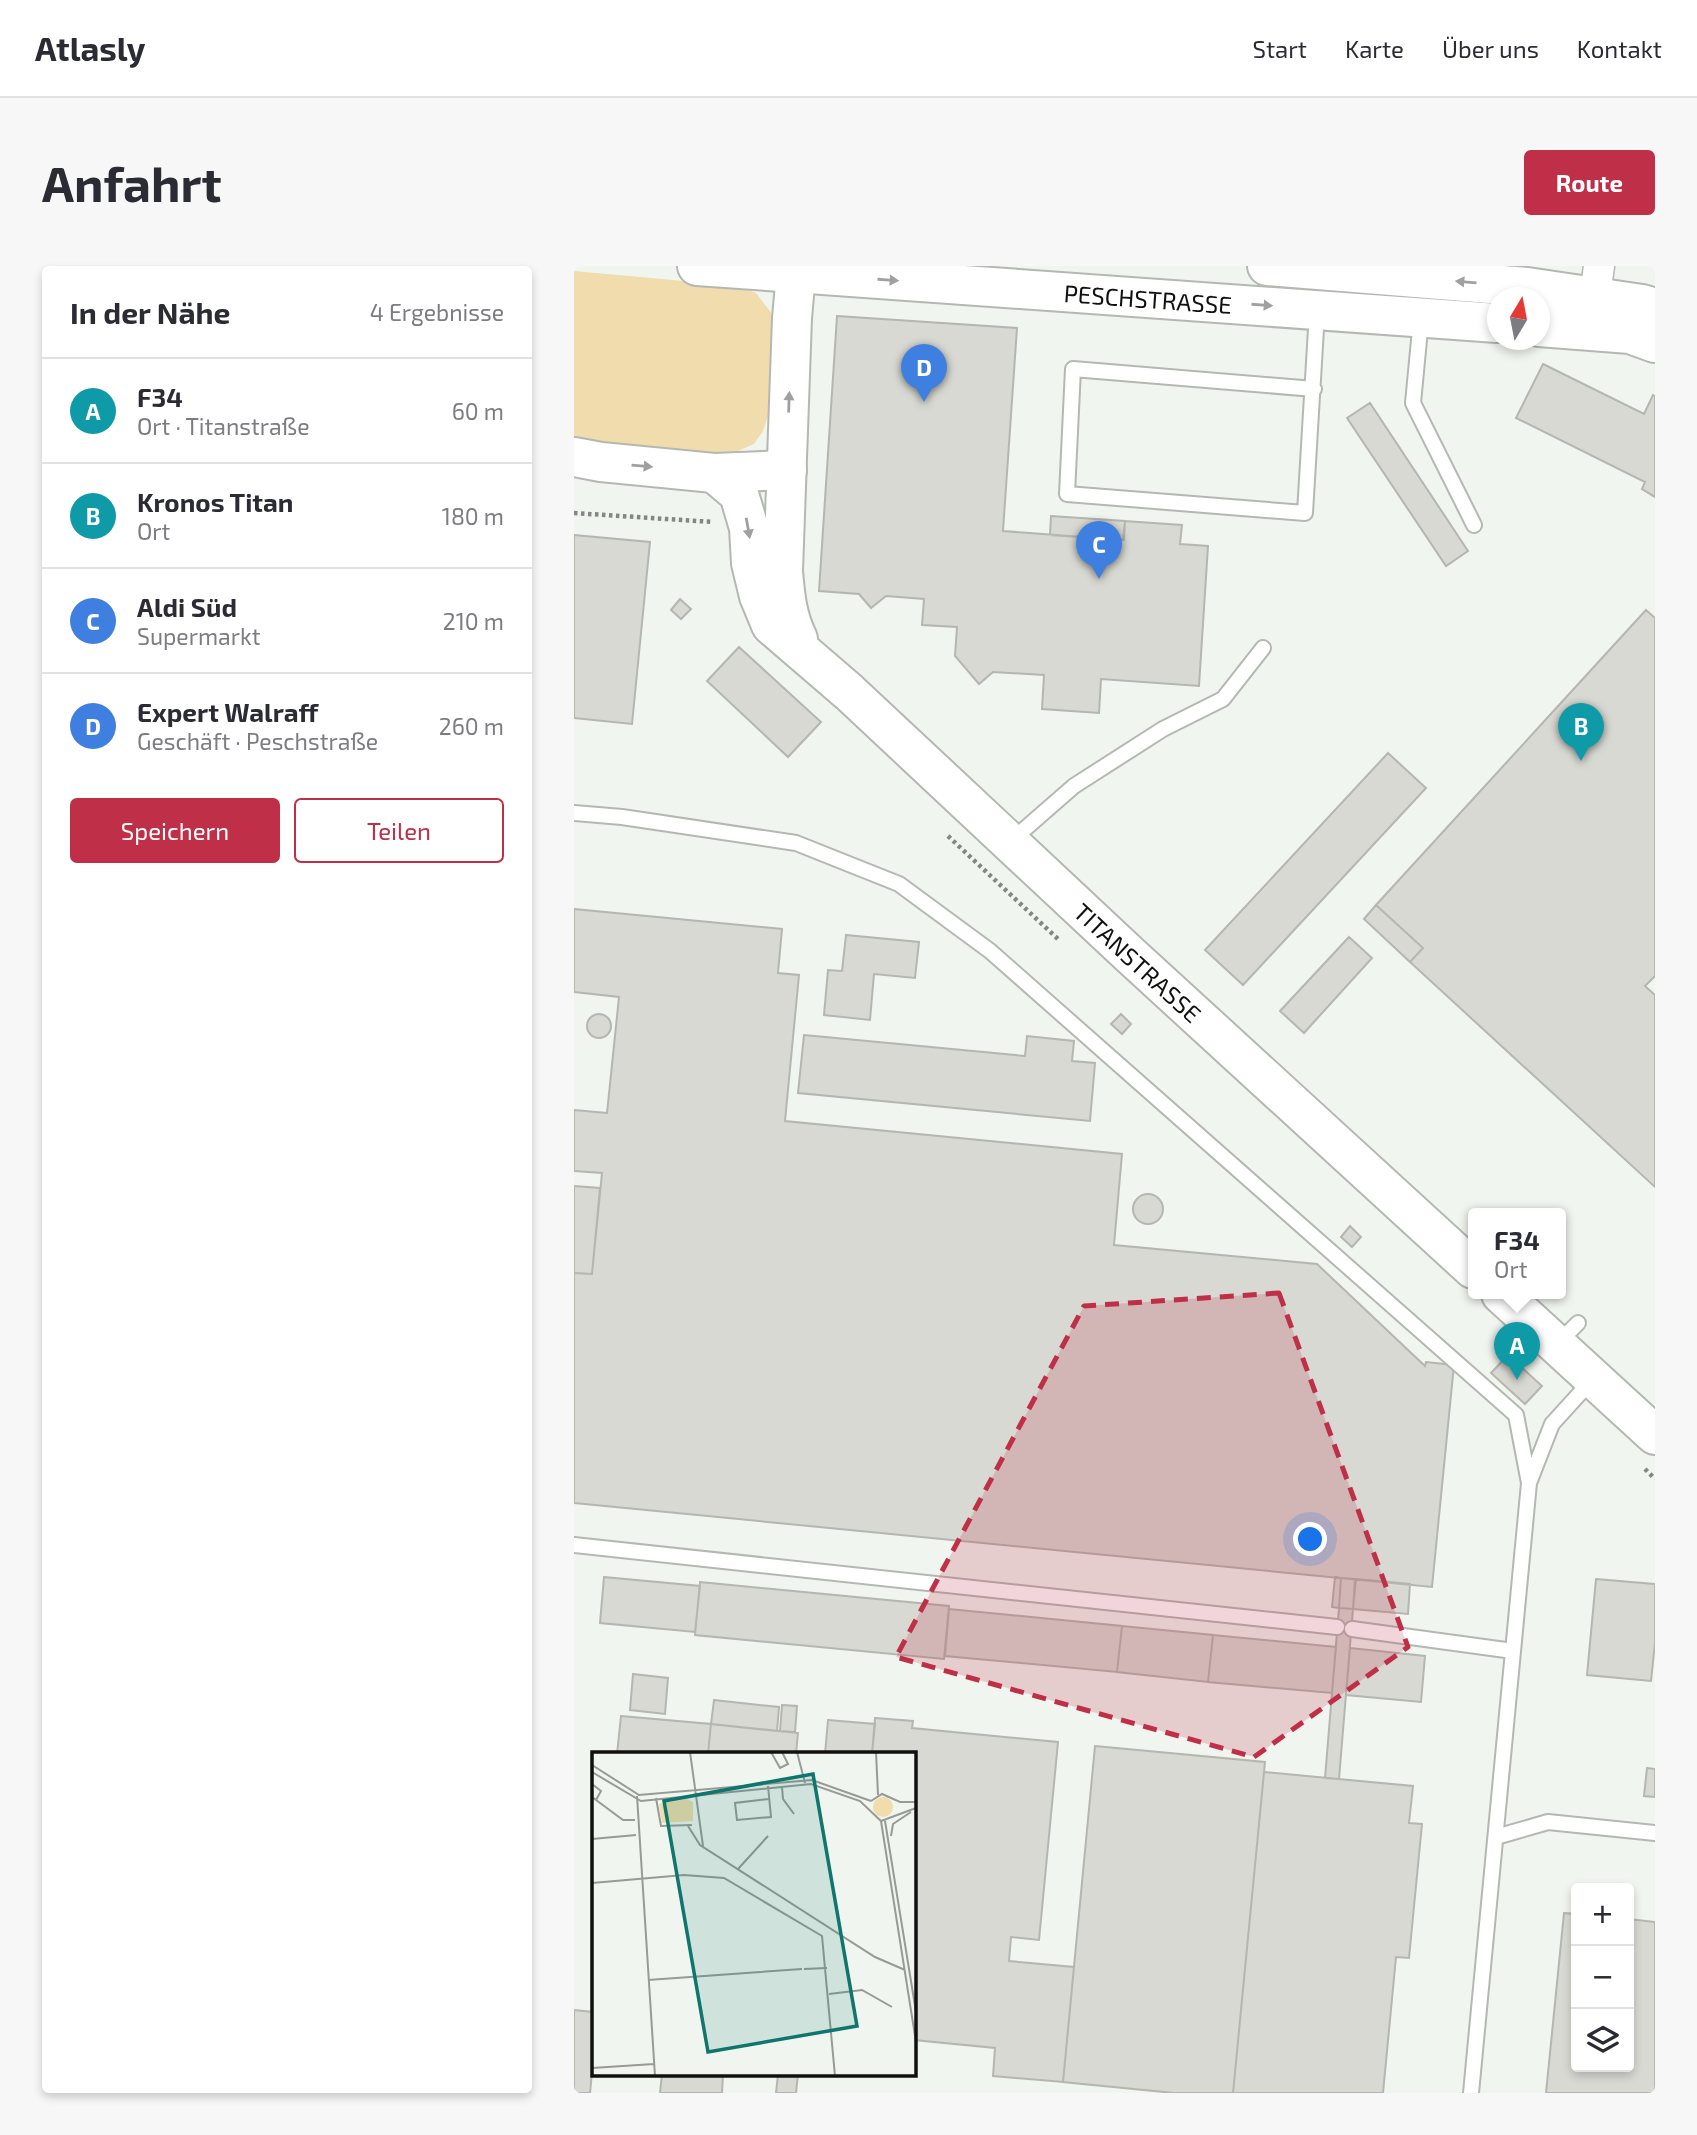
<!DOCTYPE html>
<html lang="de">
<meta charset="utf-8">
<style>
:root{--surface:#fff;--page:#f7f7f7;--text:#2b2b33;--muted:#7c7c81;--line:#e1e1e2;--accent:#c02f48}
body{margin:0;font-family:"Exo 2",sans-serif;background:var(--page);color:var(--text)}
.controls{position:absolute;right:21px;bottom:21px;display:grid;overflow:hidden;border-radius:7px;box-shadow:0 4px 10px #0003}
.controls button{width:63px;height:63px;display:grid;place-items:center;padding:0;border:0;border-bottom:2px solid var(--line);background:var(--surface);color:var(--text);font:35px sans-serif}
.compass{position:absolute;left:913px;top:21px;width:63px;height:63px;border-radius:50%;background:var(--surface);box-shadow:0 4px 10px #0003;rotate:10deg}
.you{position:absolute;left:737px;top:1274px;width:24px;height:24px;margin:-18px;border:5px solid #fff;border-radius:50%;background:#1a73e8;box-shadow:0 0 0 10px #1a73e833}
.badge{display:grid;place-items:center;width:46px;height:46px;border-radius:50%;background:var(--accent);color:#fff;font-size:23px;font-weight:700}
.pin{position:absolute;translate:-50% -58px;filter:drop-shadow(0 2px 4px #0008)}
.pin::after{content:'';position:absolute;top:37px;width:24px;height:21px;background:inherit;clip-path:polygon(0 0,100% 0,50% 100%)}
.popup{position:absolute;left:894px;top:942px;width:98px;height:91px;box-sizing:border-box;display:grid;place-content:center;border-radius:7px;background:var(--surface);filter:drop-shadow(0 2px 5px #0005);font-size:23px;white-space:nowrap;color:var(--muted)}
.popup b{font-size:26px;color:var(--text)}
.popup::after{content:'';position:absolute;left:50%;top:100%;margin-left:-14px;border:14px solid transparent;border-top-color:var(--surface)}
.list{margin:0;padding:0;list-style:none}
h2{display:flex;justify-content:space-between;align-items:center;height:91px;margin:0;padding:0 28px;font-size:30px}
h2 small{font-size:23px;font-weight:400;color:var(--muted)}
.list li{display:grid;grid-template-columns:46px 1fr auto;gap:21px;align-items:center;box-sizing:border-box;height:105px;padding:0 28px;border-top:2px solid var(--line)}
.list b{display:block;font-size:26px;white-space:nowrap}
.list p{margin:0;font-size:23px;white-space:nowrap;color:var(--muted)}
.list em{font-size:23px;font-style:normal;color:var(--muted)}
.actions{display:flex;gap:14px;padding:21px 28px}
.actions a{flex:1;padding:16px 0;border:2px solid var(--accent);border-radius:7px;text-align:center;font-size:24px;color:var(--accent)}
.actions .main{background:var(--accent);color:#fff}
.icon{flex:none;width:38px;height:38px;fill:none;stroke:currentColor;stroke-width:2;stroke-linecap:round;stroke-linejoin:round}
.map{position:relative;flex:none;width:1081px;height:1827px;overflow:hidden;border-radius:7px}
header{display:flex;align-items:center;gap:42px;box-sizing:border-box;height:98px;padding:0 35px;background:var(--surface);border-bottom:2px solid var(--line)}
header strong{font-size:33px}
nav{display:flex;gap:38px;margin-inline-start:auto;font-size:24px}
.intro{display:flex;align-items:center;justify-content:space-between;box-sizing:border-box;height:168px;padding:0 42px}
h1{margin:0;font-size:49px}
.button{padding:18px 32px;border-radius:7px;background:var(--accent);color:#fff;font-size:24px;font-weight:700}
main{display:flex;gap:42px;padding:0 42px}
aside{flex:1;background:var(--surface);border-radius:7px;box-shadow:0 4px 10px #0003}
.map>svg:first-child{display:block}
</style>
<header>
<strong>Atlasly</strong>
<nav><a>Start</a><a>Karte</a><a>Über uns</a><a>Kontakt</a></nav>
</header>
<div class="intro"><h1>Anfahrt</h1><a class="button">Route</a></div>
<main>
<aside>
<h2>In der Nähe<small>4 Ergebnisse</small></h2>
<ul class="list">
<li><span class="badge" style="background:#0f9aa8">A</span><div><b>F34</b><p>Ort · Titanstraße</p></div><em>60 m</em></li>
<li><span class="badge" style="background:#0f9aa8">B</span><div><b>Kronos Titan</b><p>Ort</p></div><em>180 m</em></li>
<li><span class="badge" style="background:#3f7fe0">C</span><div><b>Aldi Süd</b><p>Supermarkt</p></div><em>210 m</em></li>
<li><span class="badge" style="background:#3f7fe0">D</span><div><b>Expert Walraff</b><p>Geschäft · Peschstraße</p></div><em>260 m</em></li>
</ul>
<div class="actions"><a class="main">Speichern</a><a>Teilen</a></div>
</aside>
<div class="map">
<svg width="1081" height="1827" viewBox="0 0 1081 1827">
<rect width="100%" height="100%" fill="#f1f5ef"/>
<!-- green -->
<path fill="#f0dcac" d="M0,5L165,20L182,27L199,49L195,147L189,165L180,178L143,194L0,178Z"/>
<!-- building -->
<path fill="#d8d9d2" stroke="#b5b6af" stroke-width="2" d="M263,50L443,62L429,265L549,274L551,255L608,259L606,278L634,280L625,420L527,413L525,447L468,443L470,409L419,406L405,418L381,390L383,361L348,359L350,333L312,330L297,342L285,328L245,325Z
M969,98L1070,148L1079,129L1081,130V231L1068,223L1071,216L942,152Z
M796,137L894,285L872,300L773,152Z
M477,250L551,255L550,274L476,269Z
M0,269L76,276L58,458L0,452Z
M106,333L117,343L107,353L97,344Z
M1072,344L1081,352V710L1071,720L1081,729V921L836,696L849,682L802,639Z
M165,381L247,456L214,491L133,415Z
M814,487L852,522L669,719L631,684Z
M802,639L849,682L836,696L790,653Z
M0,643L208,663L204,707L225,709L211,855L548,888L540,979L743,998L851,1100L852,1096L880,1099L858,1321L0,1237V1007L18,1008L28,907L0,905V844L33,847L45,731L0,726Z
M272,669L345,676L341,712L300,708L296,754L250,749L254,704L268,705Z
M775,671L798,692L730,767L706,745Z
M547,748L557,758L548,768L537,758Z
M13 760a12 12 0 1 1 24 0a12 12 0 1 1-24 0Z
M230,769L451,790L453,770L500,775L498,795L521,797L516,855L224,827Z
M0,920L26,922L18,1008L0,1007Z
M559 943a15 15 0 1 1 30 0a15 15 0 1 1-30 0Z
M776,960L787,971L778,981L767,971Z
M934,1089L968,1120L951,1138L917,1107Z
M30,1311L126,1320L121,1366L26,1357Z
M761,1311L767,1312L765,1342L758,1341Z
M767,1312L781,1313L779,1343L765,1342Z
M782,1313L836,1318L834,1348L779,1343Z
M1022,1313L1081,1318V1377L1077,1415L1013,1409Z
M126,1316L375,1340L370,1393L121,1369Z
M765,1342L779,1343L765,1513L751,1512Z
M375,1343L548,1360L543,1406L371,1390Z
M548,1360L639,1369L634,1416L543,1406Z
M639,1369L762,1381L758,1427L634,1416Z
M776,1382L851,1390L847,1436L772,1429Z
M59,1408L94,1412L91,1448L56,1444Z
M140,1434L205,1441L203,1465L137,1458Z
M208,1439L223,1440L221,1466L206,1465Z
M47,1450L137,1458L134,1488H43Z
M301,1452L339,1455L338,1462L484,1476L465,1674L437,1671L435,1695L500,1701L489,1816L419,1810L421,1782L340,1774V1488H298Z
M254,1454L301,1458L298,1488H251Z
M137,1458L224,1467L222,1488H134Z
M521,1480L691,1496L659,1827H600L489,1816Z
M1073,1502L1081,1503V1531L1070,1530Z
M690,1506L839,1520L835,1557L848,1558L835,1692L822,1691L809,1827H659Z
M990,1647L1002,1648V1801H1055V1653L1081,1656V1827H972Z
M0,1744L19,1746V1796L16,1827H0Z
M88,1808H149L148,1827H86Z
M204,1808H224L222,1827H202Z"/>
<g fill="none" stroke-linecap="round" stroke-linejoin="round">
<defs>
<path id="lane" d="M847,53L839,137L900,259
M740,123L499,103L493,228L731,247L743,46
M0,547L48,551L222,577L325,618L416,685L942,1149L955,1217L897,1827
M437,575L500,520L589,463L649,433L689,382
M983,1078L1004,1057
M955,1217L978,1158L1018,1114
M0,1279L763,1361
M778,1363L939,1385
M922,1571L974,1556L1081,1567"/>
<path id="street" d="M1018,52L1025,0"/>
<g id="secondary">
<path id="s1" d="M123,0L923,57"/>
<path d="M693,0L953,21L1068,38L1081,42"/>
<path d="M222,7L218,52L209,305C211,329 213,351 224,373"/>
<path d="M965,61L1056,68L1081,77"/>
<path d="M0,191L27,196L140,207L213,204"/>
<path id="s2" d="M140,207L165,228L175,262L177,297L185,330L197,359L275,426L555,688L899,1003"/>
<path d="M927,1028L1081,1169"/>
</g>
</defs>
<!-- lane casing -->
<use href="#lane" stroke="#b4b8b2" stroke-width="18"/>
<!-- street casing -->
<use href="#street" stroke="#b4b8b2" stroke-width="33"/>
<!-- secondary casing -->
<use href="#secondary" stroke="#b4b8b2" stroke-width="42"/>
<!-- path -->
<path stroke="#838682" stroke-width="4.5" stroke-dasharray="3.5 3.5" stroke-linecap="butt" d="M0,247L139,256
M374,570L485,674
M1071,1203L1081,1213"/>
<!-- lane -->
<use href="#lane" stroke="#fff" stroke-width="14"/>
<!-- street -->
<use href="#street" stroke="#fff" stroke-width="30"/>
<!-- secondary -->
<use href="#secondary" stroke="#fff" stroke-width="38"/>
</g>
<!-- one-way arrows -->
<defs><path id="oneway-solid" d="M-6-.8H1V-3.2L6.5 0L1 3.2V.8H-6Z" transform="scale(1.75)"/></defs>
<g fill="#9fa09f">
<use href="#oneway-solid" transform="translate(314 14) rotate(4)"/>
<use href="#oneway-solid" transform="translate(892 16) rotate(-175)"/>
<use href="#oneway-solid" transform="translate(688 39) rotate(4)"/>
<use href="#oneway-solid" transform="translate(215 136) rotate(-88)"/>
<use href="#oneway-solid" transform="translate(68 200) rotate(5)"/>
<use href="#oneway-solid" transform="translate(174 262) rotate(80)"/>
</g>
<!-- marked area -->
<path fill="#c02f48" fill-opacity="0.2" stroke="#c02f48" stroke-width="5" stroke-dasharray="14 9" stroke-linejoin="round" d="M705,1027L834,1381L680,1491L322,1391L510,1040Z"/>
<g text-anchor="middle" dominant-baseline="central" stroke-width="7" stroke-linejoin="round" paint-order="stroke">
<!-- street labels -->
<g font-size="24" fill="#10110f" stroke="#fff">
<text stroke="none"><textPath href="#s1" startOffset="452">PESCHSTRASSE</textPath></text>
<text stroke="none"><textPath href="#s2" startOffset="667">TITANSTRASSE</textPath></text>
</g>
</g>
<!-- overview -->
<g transform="translate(18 1486)">
<rect width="324" height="324" fill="#f1f5ef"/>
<path d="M281 55a10 10 0 1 1 20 0a10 10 0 1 1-20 0ZM95,47L101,50V69L70,71L67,52Z" fill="#f0dcac"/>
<path fill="none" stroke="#979a95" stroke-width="2" d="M98,0L111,94M179,0L188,16L196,12L190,0M205,0L213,31M284,0L286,43M0,13L47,43L220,28L279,49M0,20L49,49L219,32L268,49L289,69L324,56M0,32L9,39L4,48M176,34L179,65L145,68L143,51L177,47M190,35L191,47L202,62M45,44L63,324M0,45L31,68H43M64,46L69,74L100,73M279,49L290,42L308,50H324M289,69L324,290M293,69L324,260M96,74L108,93L283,205L313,218M299,84L301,72L319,60M0,87L44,83M146,117L176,84M0,131L92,123L132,126L230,184L243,324M324,168V193M212,217L235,216M56,228L210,217M237,242L270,238L300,255M0,316L62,312"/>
<path fill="#0f766e" fill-opacity="0.15" stroke="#0f766e" stroke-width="3.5" d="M221,22L265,274L116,300L72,49Z"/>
<rect width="324" height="324" fill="none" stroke="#10110f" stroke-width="3.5"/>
</g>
</svg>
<div class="controls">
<button>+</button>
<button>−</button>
<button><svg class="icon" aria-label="layers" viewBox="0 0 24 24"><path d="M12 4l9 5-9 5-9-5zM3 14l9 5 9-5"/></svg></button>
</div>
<svg class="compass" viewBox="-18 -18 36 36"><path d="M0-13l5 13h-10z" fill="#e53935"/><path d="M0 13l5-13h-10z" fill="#7c7c81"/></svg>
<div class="you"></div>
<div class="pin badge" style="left:943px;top:1114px;background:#0f9aa8">A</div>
<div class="popup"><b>F34</b>Ort</div>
<div class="pin badge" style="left:1007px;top:495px;background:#0f9aa8">B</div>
<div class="pin badge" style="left:525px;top:313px;background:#3f7fe0">C</div>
<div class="pin badge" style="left:350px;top:136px;background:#3f7fe0">D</div>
</div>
</main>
